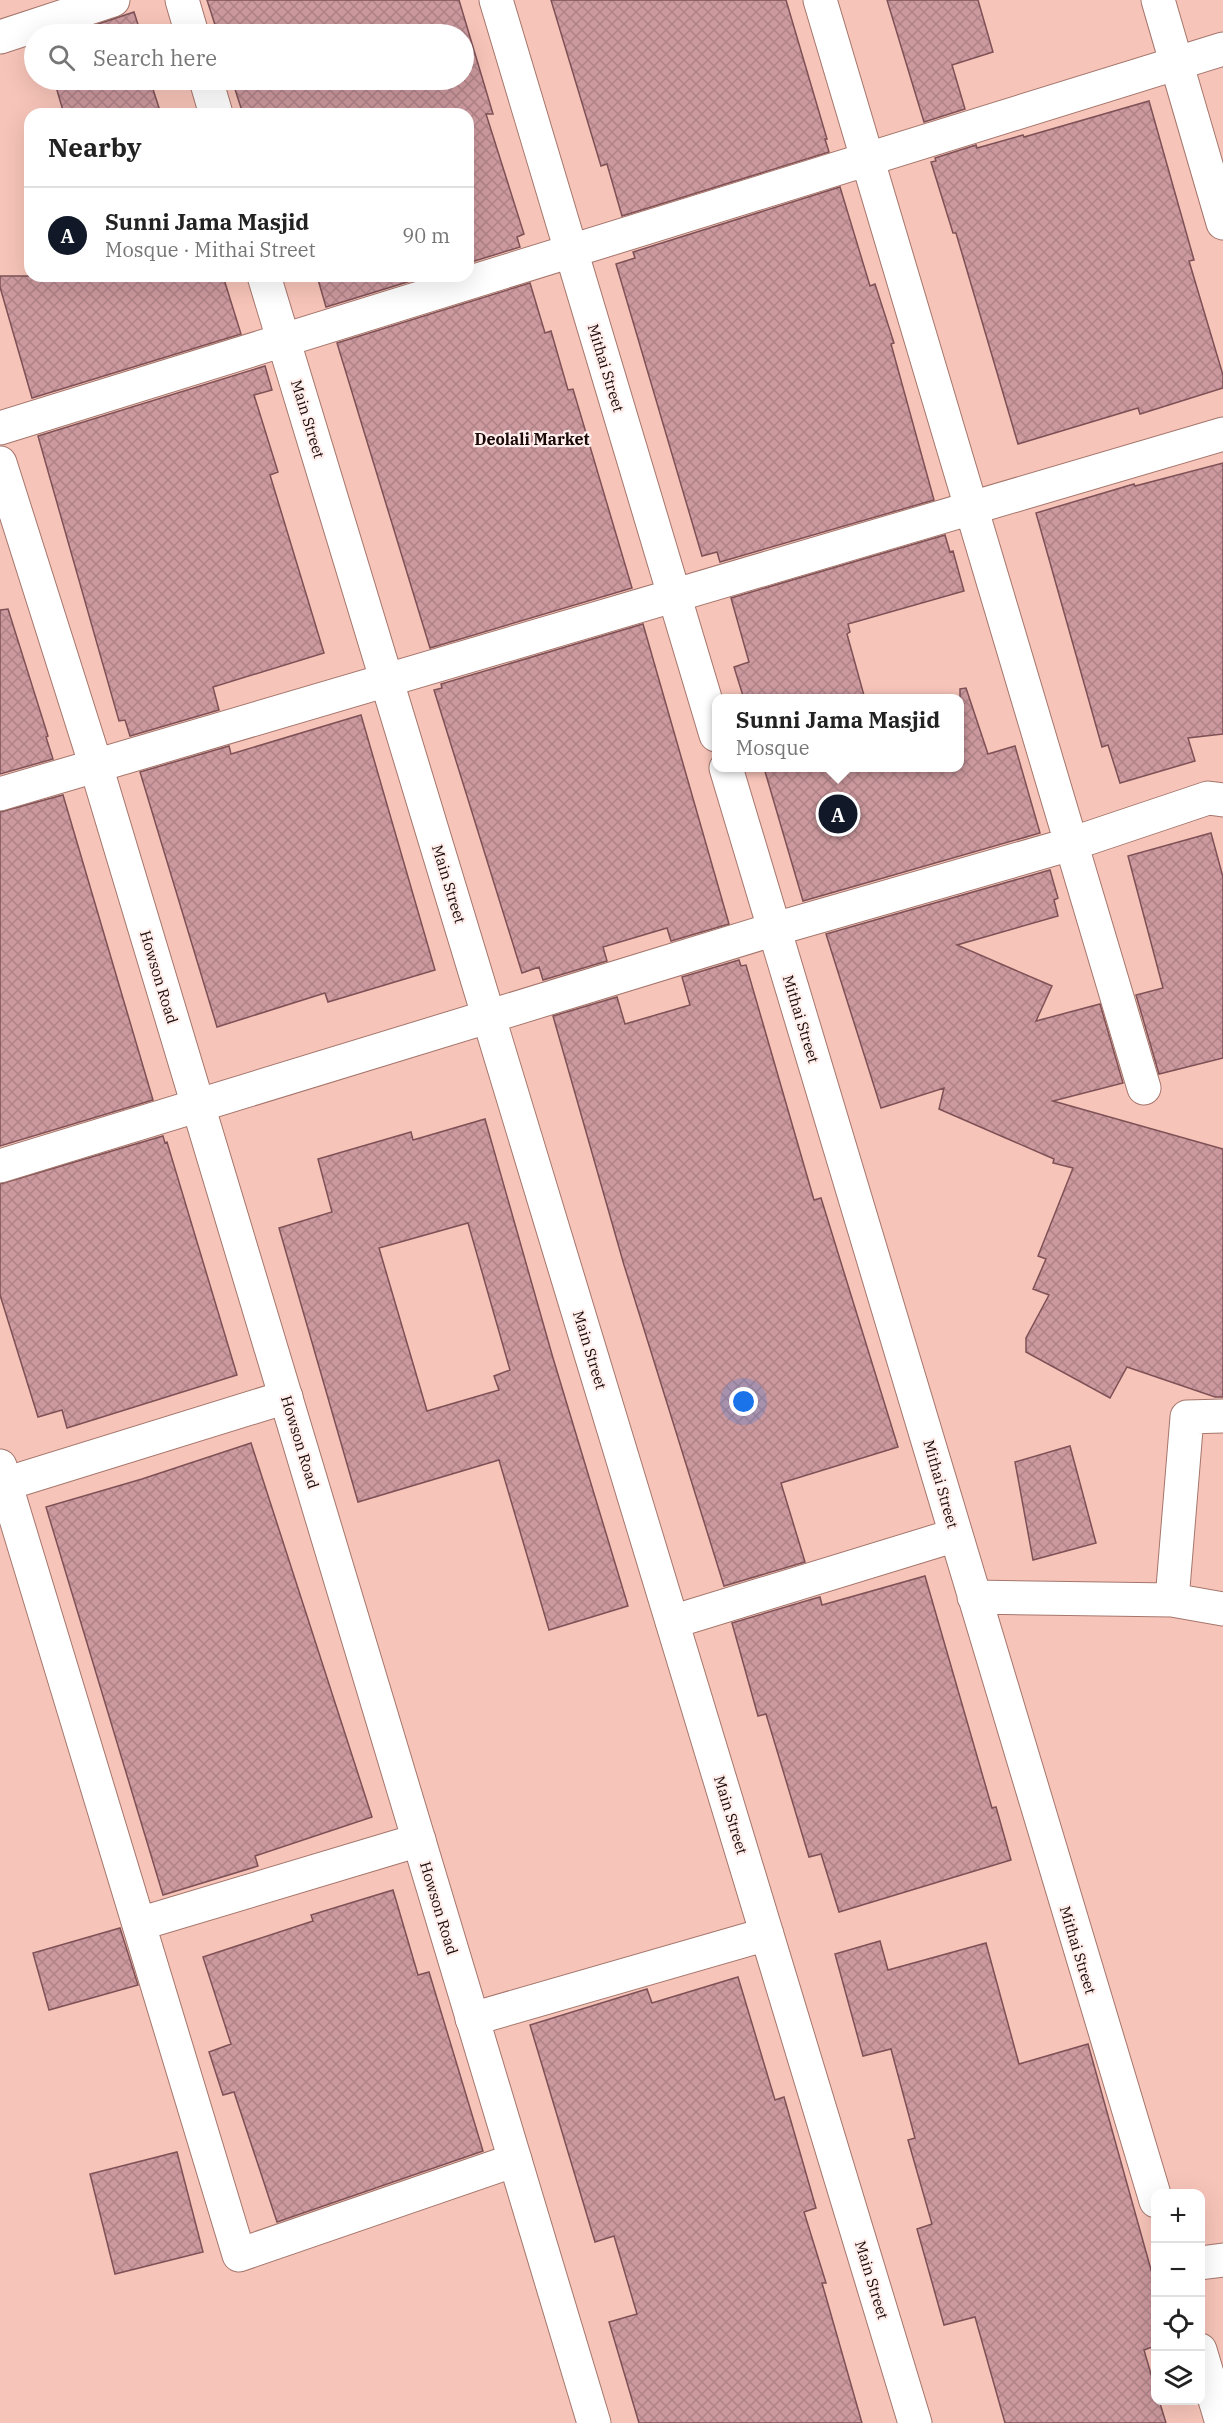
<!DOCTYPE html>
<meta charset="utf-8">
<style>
:root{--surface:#fff;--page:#f2f2f2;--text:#222;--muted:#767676;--line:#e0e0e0;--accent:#111827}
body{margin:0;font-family:"IBM Plex Serif",serif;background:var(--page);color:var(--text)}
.controls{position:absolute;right:18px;bottom:18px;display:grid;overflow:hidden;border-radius:12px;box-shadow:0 6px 24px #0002}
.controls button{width:54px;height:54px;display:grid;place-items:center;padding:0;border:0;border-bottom:2px solid var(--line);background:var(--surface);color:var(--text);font:30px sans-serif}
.you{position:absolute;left:744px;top:1402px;width:21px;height:21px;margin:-15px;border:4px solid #fff;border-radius:50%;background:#1a73e8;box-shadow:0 0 0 9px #1a73e833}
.badge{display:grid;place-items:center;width:39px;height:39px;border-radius:50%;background:var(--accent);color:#fff;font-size:20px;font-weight:700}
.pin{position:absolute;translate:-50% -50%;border:3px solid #fff;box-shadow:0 2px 6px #0006}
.popup{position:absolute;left:712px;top:694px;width:252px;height:78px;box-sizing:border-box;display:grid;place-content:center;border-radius:12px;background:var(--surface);filter:drop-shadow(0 2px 4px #0005);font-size:20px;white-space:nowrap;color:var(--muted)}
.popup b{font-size:22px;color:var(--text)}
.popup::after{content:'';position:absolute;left:50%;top:100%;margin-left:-12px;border:12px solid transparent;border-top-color:var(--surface)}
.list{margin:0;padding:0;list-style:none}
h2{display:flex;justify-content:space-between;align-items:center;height:78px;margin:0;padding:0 24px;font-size:26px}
h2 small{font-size:20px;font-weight:400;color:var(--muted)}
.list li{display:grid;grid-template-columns:39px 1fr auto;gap:18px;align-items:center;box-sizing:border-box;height:96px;padding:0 24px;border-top:2px solid var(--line)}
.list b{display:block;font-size:22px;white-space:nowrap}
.list p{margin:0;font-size:20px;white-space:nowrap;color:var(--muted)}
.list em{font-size:20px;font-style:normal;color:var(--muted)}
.icon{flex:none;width:33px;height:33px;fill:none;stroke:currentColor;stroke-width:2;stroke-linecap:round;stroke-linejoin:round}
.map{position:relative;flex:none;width:1223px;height:2423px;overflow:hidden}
.search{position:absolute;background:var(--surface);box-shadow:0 6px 24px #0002;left:24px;top:24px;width:450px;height:66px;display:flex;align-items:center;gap:15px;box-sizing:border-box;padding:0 21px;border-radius:33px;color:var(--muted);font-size:22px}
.panel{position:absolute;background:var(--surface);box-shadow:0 6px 24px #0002;left:24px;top:108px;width:450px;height:174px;border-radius:18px}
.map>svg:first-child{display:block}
</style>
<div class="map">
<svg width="1223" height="2423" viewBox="0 0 1223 2423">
<defs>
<pattern id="building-cross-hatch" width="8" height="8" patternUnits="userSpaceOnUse" patternTransform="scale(1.5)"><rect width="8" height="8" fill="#cc999e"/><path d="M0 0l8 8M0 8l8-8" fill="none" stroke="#ae8287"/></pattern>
</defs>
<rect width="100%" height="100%" fill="#f7c4b9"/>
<!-- building -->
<path fill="url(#building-cross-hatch)" stroke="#7e5156" stroke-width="1.5" fill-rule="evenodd" d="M207,0H459L493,114H486L524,234L517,237L520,247L468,263V114H243L232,80H464V34H218Z
M551,0H786L827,139H825L829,152L622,216L607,164L601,166Z
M887,0H978L993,52L952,65L965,109L924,122Z
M134,12L141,34H68Z
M54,80H150L161,114H64Z
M1149,101L1194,260L1189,261L1223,375V388L1140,414L1138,408L1018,444L956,233H953L931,162L936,161L935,158L976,145L977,148L1023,135L1024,137Z
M840,187L870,286L875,284L894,343L891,344L934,500L720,562L717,552L702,556L616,264L635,258L633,252Z
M0,276H223L241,334L32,398L0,287Z
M317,276H427L326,307Z
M530,283L545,333L551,331L568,390L573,389L632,588L430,648L337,343Z
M265,366L272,390L254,395L278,472L270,475L324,653L213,687L219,710L130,736L125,720L119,721L38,436Z
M1223,463V734L1188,738L1195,761L1120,783L1108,745L1102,747L1036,513L1134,484L1135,486Z
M945,535L950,552L953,551L964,591L848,624L850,632L847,634L865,699H744L734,667L749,662L731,598Z
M8,609L48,736L46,737L53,759L0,774V610Z
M643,624L729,924L671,941L667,928L603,947L607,961L543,980L539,967L522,973L434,690L442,688L441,684Z
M966,688L988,754L1015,746L1040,833L803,901L764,768H960V689Z
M361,715L435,970L328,1002L325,993L217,1027L140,772L229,746L231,754Z
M63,795L153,1100L0,1146V812Z
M1211,833L1223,877V1058L1159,1074L1136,995L1163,988L1128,856Z
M1050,870L1058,898L1054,900L1058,916L957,945L1052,986L1036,1021L1100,1004L1123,1083L1053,1101L1223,1149V1397H1215L1127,1367L1110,1398L1026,1352V1338L1049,1295L1033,1289L1046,1259L1038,1256L1073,1168L1053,1163L1054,1159L939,1109L944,1088L881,1108L826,934Z
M739,960L741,966L746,965L814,1200L821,1198L898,1447L781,1483L805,1562L724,1586L624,1265L553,1016L617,997L625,1024L690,1005L682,977Z
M485,1119L553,1358L628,1606L549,1630L499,1460L358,1502L279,1228L332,1212L318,1159L411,1132L413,1140ZM468,1223L510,1370L494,1376L499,1390L427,1411L379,1248Z
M163,1136L165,1143L167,1142L237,1375L67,1428L62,1410L38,1417L0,1295V1184Z
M251,1443L372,1817L255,1856L258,1866L163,1895L46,1507L142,1479Z
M1070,1446L1096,1543L1033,1560L1015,1462Z
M925,1576L992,1808L996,1807L1011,1860L839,1912L821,1854L809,1857L766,1714L758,1716L732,1623L816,1598L820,1597L822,1605Z
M393,1890L418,1975L429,1972L483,2151L277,2222L234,2092L223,2095L209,2052L231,2044L203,1957L313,1921L311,1915Z
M120,1928L138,1985L49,2010L33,1953Z
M880,1941L888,1970L986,1943L1019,2064L1088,2044L1155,2284V2346L1144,2350L1155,2388V2400H1159L1166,2423H1005L975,2317L944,2325L917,2229L932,2224L908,2140L915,2138L891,2049L863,2056L835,1954Z
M738,1977L775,2100L784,2097L816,2208L804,2212L826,2283H822L862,2423H639L609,2322L637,2314L614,2236L595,2242L530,2025L647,1989L652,2003Z
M177,2152L203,2252L115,2274L90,2174Z"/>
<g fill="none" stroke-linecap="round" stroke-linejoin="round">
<defs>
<path id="minor" d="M182,0L192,34
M496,0L716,735
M820,0L1144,1088
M1158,0L1223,223
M206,80L216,114
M264,276L915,2423
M0,428L1223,49
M726,768C869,1245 1009,1724 1156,2201
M0,794L1223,434
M0,1166L775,929L1071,844L1208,798L1223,800
M0,1466L239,2255L515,2160
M5,1484L286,1397
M974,1597L1172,1600L1223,1609
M1172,1600L1187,1417L1223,1416
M672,1622L956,1535
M139,1924L419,1840
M472,2019L767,1934
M1200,2263L1223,2260
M1200,2350L1222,2423"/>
<path id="tertiary" d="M0,37L113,0
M0,463L96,766L594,2423"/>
</defs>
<!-- minor casing -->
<use href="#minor" stroke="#a5766c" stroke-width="35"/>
<!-- tertiary casing -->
<use href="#tertiary" stroke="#a5766c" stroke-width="35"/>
<!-- minor -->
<use href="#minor" stroke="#fff" stroke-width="33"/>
<!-- tertiary -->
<use href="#tertiary" stroke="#fff" stroke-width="33"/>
</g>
<g text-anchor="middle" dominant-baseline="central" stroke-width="4.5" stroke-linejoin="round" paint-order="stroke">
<!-- street labels -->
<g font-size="15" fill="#180805" stroke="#ffeeeb">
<text transform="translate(606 368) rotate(73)">Mithai Street</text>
<text transform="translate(308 419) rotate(73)">Main Street</text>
<text transform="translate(449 884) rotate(73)">Main Street</text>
<text transform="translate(159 977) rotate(73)">Howson Road</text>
<text transform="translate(801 1019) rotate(73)">Mithai Street</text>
<text transform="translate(590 1350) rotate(73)">Main Street</text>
<text transform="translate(300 1442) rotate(73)">Howson Road</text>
<text transform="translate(941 1484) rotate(74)">Mithai Street</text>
<text transform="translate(731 1815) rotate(73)">Main Street</text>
<text transform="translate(439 1908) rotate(73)">Howson Road</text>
<text transform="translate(1078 1950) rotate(73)">Mithai Street</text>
<text transform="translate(872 2280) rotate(73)">Main Street</text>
</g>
<!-- neighbourhood labels -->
<g font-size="16" font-weight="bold" fill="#180805" stroke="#ffeeeb">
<text x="532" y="439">Deolali Market</text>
</g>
</g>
</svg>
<div class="controls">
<button>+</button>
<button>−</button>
<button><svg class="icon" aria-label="locate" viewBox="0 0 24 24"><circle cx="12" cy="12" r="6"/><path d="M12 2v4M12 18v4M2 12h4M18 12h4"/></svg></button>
<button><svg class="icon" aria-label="layers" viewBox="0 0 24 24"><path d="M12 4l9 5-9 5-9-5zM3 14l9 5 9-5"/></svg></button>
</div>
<div class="you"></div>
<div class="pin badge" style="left:838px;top:814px">A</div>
<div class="popup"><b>Sunni Jama Masjid</b>Mosque</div>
<div class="search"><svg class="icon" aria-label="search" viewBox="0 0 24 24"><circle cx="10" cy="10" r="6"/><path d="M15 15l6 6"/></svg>Search here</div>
<section class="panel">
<h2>Nearby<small></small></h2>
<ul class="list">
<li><span class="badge">A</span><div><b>Sunni Jama Masjid</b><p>Mosque · Mithai Street</p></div><em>90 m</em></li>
</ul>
</section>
</div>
